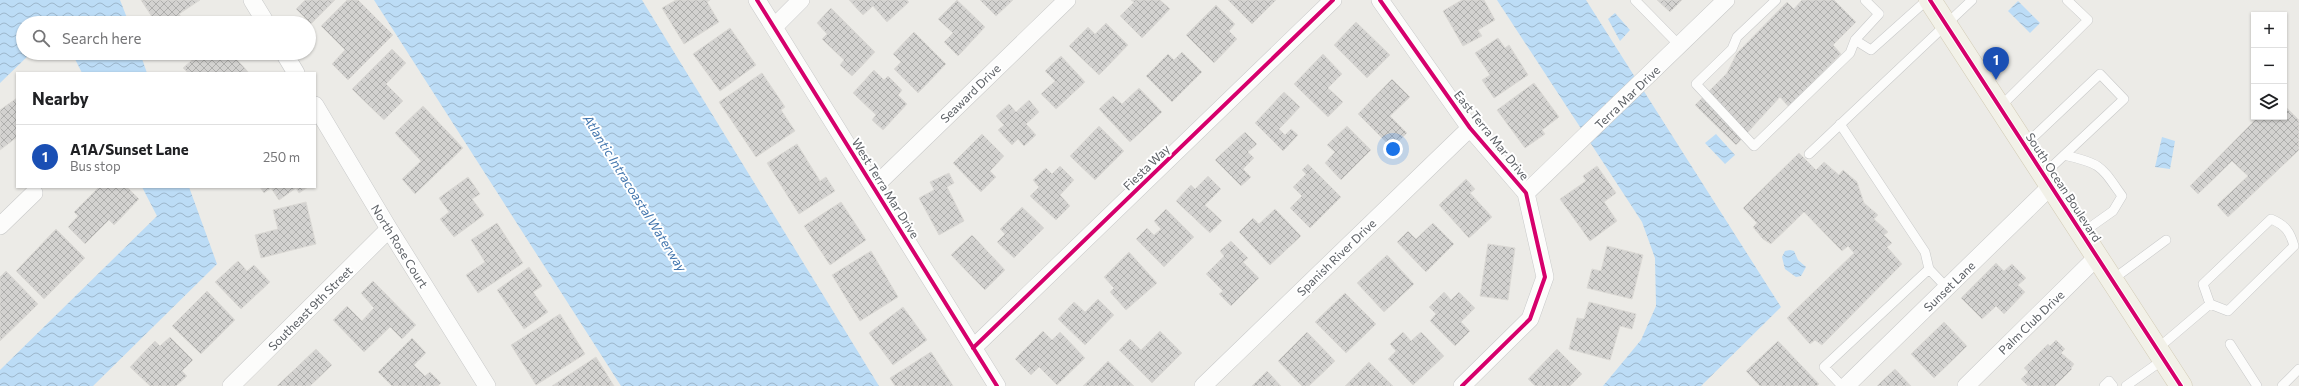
<!DOCTYPE html>
<meta charset="utf-8">
<style>
:root{--surface:#fff;--page:#f6f6f6;--text:#202124;--muted:#757577;--line:#e0e0e0;--accent:#2563eb}
body{margin:0;font-family:Commissioner,sans-serif;background:var(--page);color:var(--text)}
.controls{position:absolute;right:12px;top:12px;display:grid;overflow:hidden;border-radius:0px;box-shadow:0 1px 3px #0004}
.controls button{width:36px;height:36px;display:grid;place-items:center;padding:0;border:0;border-bottom:1px solid var(--line);background:var(--surface);color:var(--text);font:20px sans-serif}
.you{position:absolute;left:1393px;top:149px;width:14px;height:14px;margin:-10px;border:3px solid #fff;border-radius:50%;background:#1a73e8;box-shadow:0 0 0 6px #1a73e833}
.badge{display:grid;place-items:center;width:26px;height:26px;border-radius:50%;background:var(--accent);color:#fff;font-size:13px;font-weight:700}
.pin{position:absolute;translate:-50% -33px;filter:drop-shadow(0 1px 2px #0008)}
.pin::after{content:'';position:absolute;top:21px;width:14px;height:12px;background:inherit;clip-path:polygon(0 0,100% 0,50% 100%)}
.list{margin:0;padding:0;list-style:none}
h2{display:flex;justify-content:space-between;align-items:center;height:52px;margin:0;padding:0 16px;font-size:17px}
h2 small{font-size:13px;font-weight:400;color:var(--muted)}
.list li{display:grid;grid-template-columns:26px 1fr auto;gap:12px;align-items:center;box-sizing:border-box;height:64px;padding:0 16px;border-top:1px solid var(--line)}
.list b{display:block;font-size:15px;white-space:nowrap}
.list p{margin:0;font-size:13px;white-space:nowrap;color:var(--muted)}
.list em{font-size:13px;font-style:normal;color:var(--muted)}
.icon{flex:none;width:22px;height:22px;fill:none;stroke:currentColor;stroke-width:2;stroke-linecap:round;stroke-linejoin:round}
.map{position:relative;flex:none;width:2299px;height:386px;overflow:hidden}
.search{position:absolute;background:var(--surface);box-shadow:0 1px 3px #0004;left:16px;top:16px;width:300px;height:44px;display:flex;align-items:center;gap:10px;box-sizing:border-box;padding:0 14px;border-radius:22px;color:var(--muted);font-size:15px}
.panel{position:absolute;background:var(--surface);box-shadow:0 1px 3px #0004;left:16px;top:72px;width:300px;height:116px;border-radius:0px}
.map>svg:first-child{display:block}
</style>
<div class="map">
<svg width="2299" height="386" viewBox="0 0 2299 386">
<defs>
<pattern id="water-waves" width="16" height="10" patternUnits="userSpaceOnUse"><rect width="16" height="10" fill="#bcdcf6"/><path d="M0 5q4-4 8 0t8 0" fill="none" stroke="#9cb6cb"/></pattern>
<pattern id="building-cross-hatch" width="8" height="8" patternUnits="userSpaceOnUse"><rect width="8" height="8" fill="#d3d2d0"/><path d="M0 0l8 8M0 8l8-8" fill="none" stroke="#aeaeac"/></pattern>
</defs>
<rect width="100%" height="100%" fill="#ecebe7"/>
<!-- water -->
<path fill="url(#water-waves)" d="M0,0H120L129,23H23V53H31L0,83Z
M374,0H642L879,386H621Z
M1497,0H1586L1781,307L1701,386H1603L1641,340L1656,306L1655,258L1642,222Z
M2018,1L2040,23L2030,33L2008,11Z
M1615,13L1630,30L1620,41L1608,19Z
M72,53H140L147,73H82Z
M1716,134L1735,155L1725,164L1705,143Z
M2162,137L2175,141L2170,169L2155,167Z
M142,187H189L217,264L93,386H0V370L157,216Z
M1790,250L1794,251L1798,260L1806,267L1801,276L1796,277L1785,269L1782,257L1785,251Z"/>
<!-- building -->
<path fill="url(#building-cross-hatch)" stroke="#dcdad6" d="M141,0H200L179,14L185,23H156Z
M305,0H335L311,24L296,9Z
M347,0H358L393,35L348,80L332,64L345,50L321,26Z
M676,0H710L707,2L719,22L684,44L662,8Z
M849,0H907L909,2L887,22L873,6L863,15Z
M957,0L985,27L958,56L944,42L953,33L938,19Z
M980,0H1013L996,16Z
M1131,0H1160L1170,9L1142,38L1120,16L1134,2Z
M1228,0H1276L1252,24Z
M1462,0H1484L1495,20L1478,30L1482,36L1463,46L1443,11Z
M1657,0H1682L1670,12Z
M1802,0H1834L1856,22L1833,45L1841,54L1789,107L1780,97L1736,145L1695,105L1727,73L1737,53L1787,2L1794,9Z
M1216,5L1235,24L1229,31L1237,39L1214,63L1186,35Z
M831,8L875,52L852,76L840,65L844,60L822,39L827,34L817,23Z
M1356,22L1390,55L1367,78L1334,45Z
M1106,23L1128,45L1099,75L1069,46L1088,27L1095,34Z
M730,28L756,65L720,91L693,54Z
M914,32L946,64L918,93L894,69L901,62L893,54Z
M1498,38L1505,48L1509,45L1528,75L1494,98L1482,80L1490,75L1475,53Z
M392,49L406,63L386,84L403,101L384,120L352,89Z
M1182,52L1202,72L1172,102L1146,76L1168,54L1174,60Z
M200,53H231L249,73H188L183,68Z
M1323,54L1342,74L1328,88L1343,102L1328,117L1294,84Z
M1061,56L1085,82L1056,109L1041,94L1055,81L1045,71Z
M874,70L884,80L888,76L902,90L898,95L907,104L883,130L872,120L876,115L853,93Z
M762,73L785,107L781,110L795,131L756,157L719,102Z
M1392,79L1410,97L1390,116L1407,133L1392,148L1358,114Z
M1534,83L1559,117L1542,130L1545,134L1525,148L1497,110Z
M1139,88L1162,112L1130,142L1099,109L1113,96L1122,104Z
M1284,92L1300,107L1279,129L1285,135L1291,129L1298,135L1283,151L1255,123Z
M17,98V130L15,131L17,137L0,150V110Z
M1029,100L1039,112L1026,124L1036,135L1024,146L1018,139L1012,145L998,130L1004,125L996,116L1009,104L1016,112Z
M2284,105L2299,120V150L2228,217L2217,205L2248,176L2232,161L2198,194L2190,186L2258,117H2284Z
M423,106L463,148L415,194L402,179L421,161L395,133Z
M1099,126L1124,151L1095,180L1070,156Z
M1347,126L1371,150L1341,180L1325,163L1335,152L1327,145Z
M1245,132L1257,144L1248,152L1254,158L1243,169L1251,177L1241,186L1215,160Z
M982,134L1004,156L990,171L996,177L981,192L953,163Z
M797,144L820,181L826,177L835,191L799,214L767,163Z
M1799,153L1816,170L1824,162L1839,175L1843,170L1857,182L1864,203L1878,215L1874,219L1888,232L1884,235L1892,243L1887,247L1902,264L1822,345L1815,340L1810,344L1787,318L1854,253L1848,246L1842,251L1804,212L1771,244L1763,239L1753,227L1757,223L1743,208Z
M1308,164L1341,197L1310,228L1290,208L1302,196L1293,187L1306,174L1302,170Z
M1060,166L1074,180L1060,195L1070,206L1056,220L1030,196L1039,187L1033,180L1046,168L1052,174Z
M1597,166L1616,193L1604,202L1617,221L1590,241L1560,199L1586,181L1583,176Z
M949,173L954,183L947,187L964,221L939,235L919,198L934,190L930,182Z
M1208,176L1221,189L1205,205L1222,221L1210,233L1176,201L1191,185L1195,189Z
M468,177L480,194L472,199L484,215L454,237L440,219L449,212L439,198Z
M1466,179L1475,189L1470,193L1492,217L1469,238L1439,205Z
M99,187H127L139,199L114,225L109,220L85,244L68,227L78,216L74,212Z
M260,187H308L299,193L296,188L279,200L271,188L264,193Z
M306,202L316,244L261,258L255,235L278,229L273,210Z
M841,202L866,240L830,265L804,226Z
M1022,207L1044,228L1014,258L997,242L1005,234L1000,229Z
M1166,209L1194,237L1164,267L1136,239L1147,228L1154,235L1161,229L1154,221Z
M1275,209L1301,236L1270,265L1239,232L1253,218L1259,224Z
M497,223L523,263L478,293L466,275L485,262L471,240Z
M1433,223L1454,244L1426,272L1397,242L1408,231L1416,239Z
M56,229L85,258L44,299L16,271Z
M972,235L1005,270L985,290L951,255Z
M1231,241L1248,258L1243,262L1259,278L1231,306L1219,294L1223,291L1206,274L1224,256L1220,251Z
M1488,244L1515,248L1508,300L1480,296Z
M1607,246L1643,255L1632,299L1587,288L1592,269L1601,271Z
M871,251L898,297L860,321L832,275Z
M1129,252L1157,283L1126,310L1110,292L1114,288L1104,277Z
M1387,255L1414,284L1384,312L1357,283Z
M238,261L247,271L254,265L270,282L241,309L215,282Z
M1996,263L2004,271L2012,264L2026,278L2018,285L2025,292L2004,314L1996,306L1982,319L1961,298Z
M529,267L542,286L533,292L548,312L524,329L497,290Z
M6,271L38,304L0,341V277Z
M373,281L416,325L402,339L390,327L364,352L333,320L347,306L362,321L374,308L361,293Z
M207,291L235,320L201,354L172,326Z
M1444,292L1451,300L1459,292L1475,308L1461,322L1470,331L1455,346L1430,321L1436,314L1429,307Z
M1345,293L1376,324L1346,353L1315,322Z
M1098,299L1114,315L1085,345L1058,319L1074,302L1085,312Z
M1589,302L1636,314L1632,329L1620,326L1610,360L1569,349L1577,318L1584,319Z
M903,307L927,340L893,365L869,333Z
M560,314L585,354L536,385L511,345Z
M1944,322L1967,346L1934,378L1911,354Z
M1043,331L1052,340L1060,332L1085,358L1057,385L1039,367L1031,375L1015,359Z
M1160,331L1182,353L1152,383L1119,350L1130,339L1141,350Z
M1307,332L1335,361L1309,386H1302L1278,361Z
M1403,332L1411,341L1421,332L1444,356L1413,385L1388,359L1396,351L1390,344Z
M170,337L193,360L182,371L187,376L176,386H150L130,367L155,341L160,346Z
M412,338L426,353L414,365L425,376L430,372L441,383L438,386H392L378,372Z
M2056,340L2065,349L2061,353L2074,364L2071,368L2072,369L2055,386H2028L2021,379L2028,372L2024,368L2048,344L2050,346Z
M1778,341L1819,384L1817,386H1760L1746,371Z
M316,349L332,365L310,386H277Z
M1557,349L1582,374L1570,386H1535L1528,379Z
M931,352L953,386H895L890,378Z
M596,357L614,386H552Z
M1108,361L1134,386H1083Z
M1369,362L1393,386H1345Z
M1895,369L1911,386H1877Z
M1267,371L1281,386H1252Z"/>
<g fill="none" stroke-linecap="round" stroke-linejoin="round">
<defs>
<path id="service" d="M1635,0L1680,46
M1776,0L1737,37L1732,49L1696,84L1754,146L1850,53L1855,40L1879,14L1865,0
M1855,40L1871,50L1927,0
M2000,107L2088,20L2067,0
M1840,124L1925,252L1929,269
M2025,145L2100,74L2124,99L2044,174
M1809,154L1972,0
M2064,155C2102,164 2100,165 2122,196L2113,211L2082,233
M2271,219C2285,225 2290,231 2294,246L2228,311L2210,304L2203,284Z
M2112,280L2166,240
M2230,344L2257,386
M2157,349L2210,304
M1842,386L1824,367L1929,269L1947,288
M2104,386L2109,381L2113,386
M2126,386L2164,359
M2282,386L2299,369"/>
<path id="minor" d="M252,0L266,23
M757,0L997,386
M1380,0L1470,128L1526,193L1545,277L1530,319L1462,386
M774,27L801,0
M284,53L296,73
M315,105L389,229L487,386
M874,187L1067,0
M1526,193L1726,0
M0,226L34,193
M973,348L1333,0
M231,386L389,229
M1203,386L1470,128
M1846,386L2052,185
M1966,386L2097,257"/>
<path id="primary" d="M1930,0L2181,386"/>
</defs>
<!-- service casing -->
<use href="#service" stroke="#c8c9c9" stroke-width="10"/>
<!-- minor casing -->
<use href="#minor" stroke="#c8c9c9" stroke-width="18"/>
<!-- primary casing -->
<use href="#primary" stroke="#d3ccb6" stroke-width="23"/>
<!-- service -->
<use href="#service" stroke="#fcfcfb" stroke-width="9"/>
<!-- minor -->
<use href="#minor" stroke="#fcfcfb" stroke-width="17"/>
<!-- primary -->
<use href="#primary" stroke="#f2f1e8" stroke-width="22"/>
<defs>
<path id="cycleway" d="M757,0L997,386
M1380,0L1470,128L1526,193L1545,277L1530,319L1462,386
M1930,0L2181,386
M973,348L1333,0"/>
</defs>
<!-- cycleway casing -->
<use href="#cycleway" stroke="#fff" stroke-width="6"/>
<!-- cycleway -->
<use href="#cycleway" stroke="#d6006c" stroke-width="4"/>
</g>
<g text-anchor="middle" dominant-baseline="central" stroke-width="4" stroke-linejoin="round" paint-order="stroke">
<!-- street labels -->
<g font-size="12" fill="#5c6065" stroke="#fff">
<text transform="translate(970 93) rotate(-44)">Seaward Drive</text>
<text transform="translate(1627 97) rotate(-44)">Terra Mar Drive</text>
<text transform="translate(1492 135) rotate(51)">East Terra Mar Drive</text>
<text transform="translate(1146 167) rotate(-44)">Fiesta Way</text>
<text transform="translate(2064 187) rotate(57)">South Ocean Boulevard</text>
<text transform="translate(886 188) rotate(58)">West Terra Mar Drive</text>
<text transform="translate(400 246) rotate(58)">North Rose Court</text>
<text transform="translate(1336 257) rotate(-44)">Spanish River Drive</text>
<text transform="translate(1949 286) rotate(-44)">Sunset Lane</text>
<text transform="translate(310 308) rotate(-45)">Southeast 9th Street</text>
<text transform="translate(2031 322) rotate(-44)">Palm Club Drive</text>
</g>
<!-- water labels -->
<g font-size="13" font-style="italic" fill="#4376ae" stroke="#fff">
<text transform="translate(635 193) rotate(58)">Atlantic Intracoastal Waterway</text>
</g>
</g>
</svg>
<div class="controls">
<button>+</button>
<button>−</button>
<button><svg class="icon" aria-label="layers" viewBox="0 0 24 24"><path d="M12 4l9 5-9 5-9-5zM3 14l9 5 9-5"/></svg></button>
</div>
<div class="you"></div>
<div class="pin badge" style="left:1996px;top:80px;background:#1a4fb4">1</div>
<div class="search"><svg class="icon" aria-label="search" viewBox="0 0 24 24"><circle cx="10" cy="10" r="6"/><path d="M15 15l6 6"/></svg>Search here</div>
<section class="panel">
<h2>Nearby<small></small></h2>
<ul class="list">
<li><span class="badge" style="background:#1a4fb4">1</span><div><b>A1A/Sunset Lane</b><p>Bus stop</p></div><em>250 m</em></li>
</ul>
</section>
</div>
